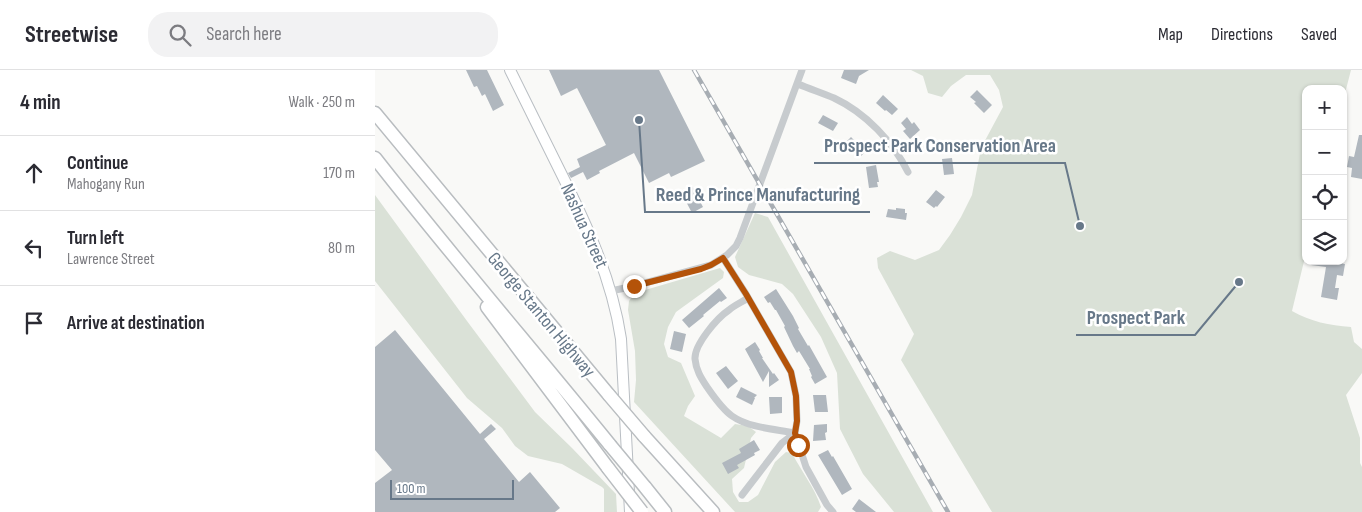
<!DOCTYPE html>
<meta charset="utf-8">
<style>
:root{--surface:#fff;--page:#f2f2f3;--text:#2b2b33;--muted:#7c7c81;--line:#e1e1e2}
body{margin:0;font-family:"Sofia Sans Condensed",sans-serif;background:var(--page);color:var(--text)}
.controls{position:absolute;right:15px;top:15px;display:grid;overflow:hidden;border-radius:10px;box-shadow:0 1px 4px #0004}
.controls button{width:45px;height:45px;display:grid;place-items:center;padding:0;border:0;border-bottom:1px solid var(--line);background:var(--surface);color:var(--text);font:25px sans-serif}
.scale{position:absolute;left:15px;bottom:12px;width:124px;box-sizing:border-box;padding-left:5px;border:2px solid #677889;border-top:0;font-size:14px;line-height:18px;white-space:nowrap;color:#677889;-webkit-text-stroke:4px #fff;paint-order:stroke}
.stop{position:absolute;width:15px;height:15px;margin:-11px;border:4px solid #b45309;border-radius:50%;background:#fff}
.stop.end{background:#b45309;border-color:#fff;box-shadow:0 1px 5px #0008}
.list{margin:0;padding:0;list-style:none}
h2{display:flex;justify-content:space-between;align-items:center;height:65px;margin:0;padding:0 20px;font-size:21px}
h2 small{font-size:16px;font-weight:400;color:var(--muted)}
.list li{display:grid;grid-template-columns:32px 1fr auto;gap:15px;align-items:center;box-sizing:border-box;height:75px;padding:0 20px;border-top:1px solid var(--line)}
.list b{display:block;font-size:19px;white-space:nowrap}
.list p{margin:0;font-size:16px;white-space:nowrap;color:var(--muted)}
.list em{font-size:16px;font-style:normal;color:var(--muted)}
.icon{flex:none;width:28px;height:28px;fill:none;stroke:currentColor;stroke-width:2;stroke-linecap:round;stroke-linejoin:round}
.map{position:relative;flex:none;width:987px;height:442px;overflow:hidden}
header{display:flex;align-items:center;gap:30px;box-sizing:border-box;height:70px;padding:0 25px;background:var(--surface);border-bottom:1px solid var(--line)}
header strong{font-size:24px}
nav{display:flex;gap:28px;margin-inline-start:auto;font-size:18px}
.search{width:350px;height:45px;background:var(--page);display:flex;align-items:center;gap:12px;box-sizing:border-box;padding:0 18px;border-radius:20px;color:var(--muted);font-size:19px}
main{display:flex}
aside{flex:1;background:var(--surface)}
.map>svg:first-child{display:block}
</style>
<header>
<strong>Streetwise</strong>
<div class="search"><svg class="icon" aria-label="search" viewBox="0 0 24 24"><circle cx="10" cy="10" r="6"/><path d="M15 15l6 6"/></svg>Search here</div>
<nav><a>Map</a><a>Directions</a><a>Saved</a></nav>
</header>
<main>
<aside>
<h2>4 min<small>Walk · 250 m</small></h2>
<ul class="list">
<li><svg class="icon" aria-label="ahead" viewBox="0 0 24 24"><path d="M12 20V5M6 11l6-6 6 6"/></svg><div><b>Continue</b><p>Mahogany Run</p></div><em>170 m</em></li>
<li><svg class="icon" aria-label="left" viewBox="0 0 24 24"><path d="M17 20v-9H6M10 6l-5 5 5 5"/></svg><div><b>Turn left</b><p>Lawrence Street</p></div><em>80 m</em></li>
<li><svg class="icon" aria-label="arrive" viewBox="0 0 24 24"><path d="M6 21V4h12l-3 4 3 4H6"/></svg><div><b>Arrive at destination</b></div></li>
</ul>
</aside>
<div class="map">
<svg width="987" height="442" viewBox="0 0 987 442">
<rect width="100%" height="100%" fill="#f9f9f7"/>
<!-- green -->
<path fill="#dae1d7" d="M536,0H976L968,31V19H931V183L917,241C936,252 954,255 976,257L979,272L987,279V303L971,325L985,368V393L987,397V442H617L526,290L539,264L503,198L502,188L515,181L540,190L564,180L575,165L586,147L597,125L606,78L628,37L624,20L615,5H591L576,16L567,27L553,23L548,6Z
M0,125L92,251L160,342L197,378L241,424L242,442H229V419L227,417L187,394L153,386L140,376L127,358L92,328L0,211Z
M380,143L393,147L558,442H519L488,404L465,359L462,303L446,267L418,224L407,214L374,205L363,197L360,187Z
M345,198L349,202L348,208L301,242L293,257L289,274L293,287L306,293L320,326L313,336L309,346L346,368L360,354L373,356L381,362L376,368L369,398L357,409L358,422L364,432H373L383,425L400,392L411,382L417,383C426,401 440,418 446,437L443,442H360L259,332L261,310L260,281L253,240L254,231L260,223Z"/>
<!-- building -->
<path fill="#b0b7be" d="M91,0H112L129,35L118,41L110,24L107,26L102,16L99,17Z
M174,0H284L330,91L296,107L294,103L274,113L259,83L224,101L225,103L212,110L208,102L196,108L193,103L205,97L202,89L231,75L202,18L186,26Z
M469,0H494L484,6L481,14L466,8Z
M602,20L617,35L609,43L599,33L601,32L595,27Z
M508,25L523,39L517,45L511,40L510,41L501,33Z
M448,45L463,53L458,61L443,53Z
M532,47L537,54L539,52L545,60L535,69L528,61L531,59L526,53Z
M984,65H987V109L976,107L977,98L972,97L974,86L979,87Z
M476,67L481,72L483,71L492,80L485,87L471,72Z
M577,88L579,104L569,105L567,89Z
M501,95L504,112H502L503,117L494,118L491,97Z
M317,116L328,137L317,143L306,122Z
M561,120L570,127L562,137L561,136L559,138L551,132Z
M521,138L530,139V143H532L531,150L511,147L513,139L521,140Z
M936,191H953L970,194L968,206L962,205L960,218H964L962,230L946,227L951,197L936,195Z
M344,218L352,228L346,232L345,231L328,245L329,246L314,258L307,250Z
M401,219L418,246L424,258L423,259L433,276L434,275L452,307L440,314L436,307L437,306L434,299H435L424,281L422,283L418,276L409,257L410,256L401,240H400L395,232L393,233L389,227Z
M20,260L105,364L116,354L121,359L109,369L144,412L155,402L185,438L180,442H0V413L17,400L0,380V277Z
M299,261L311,264L307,282L295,279Z
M380,272L385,280L384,281L388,288H387L398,304L399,303L404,310L394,317V301L388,312L370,279Z
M351,296L363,311L353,319L341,303Z
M366,317L382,325L379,328H380L377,335L361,327Z
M438,325H451L453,342H440Z
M394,327H407V343L395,344Z
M452,354V362L450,363L451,370L438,371L439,355Z
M379,370L385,380L379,383L380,385L362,395L364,398L353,404L347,393L366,383L364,379Z
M453,380L457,387L458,386L477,419L467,425L443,385Z
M484,429L501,442H481L477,439Z"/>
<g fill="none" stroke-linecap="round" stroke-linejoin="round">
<defs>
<path id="secondary" d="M135,0C151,33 168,66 184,99C211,153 237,208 246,269L255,442"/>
<path id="highway" d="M0,43L234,325
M0,88C76,185 157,279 235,375
M112,237L233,398
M269,366L338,442
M270,417L290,442"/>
</defs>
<!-- secondary casing -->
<use href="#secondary" stroke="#b9bec3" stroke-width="12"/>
<!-- highway casing -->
<use href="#highway" stroke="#b9bdc0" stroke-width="15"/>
<!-- street -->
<path stroke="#c7cbce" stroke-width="7" d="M423,14C435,19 447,23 459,28C491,43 518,72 533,102
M348,188L371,224L416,302L421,326L422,351L420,363L431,397L452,435L458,442
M236,221L259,216L336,195L352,185L361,176L365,168L427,0
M373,228C367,232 360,235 354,240C342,248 319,275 320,289C321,300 326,308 332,317C339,327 347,339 357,346C374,358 400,359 420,363
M367,425L407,373L420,363"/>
<!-- secondary -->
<use href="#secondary" stroke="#fff" stroke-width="10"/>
<!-- highway -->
<use href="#highway" stroke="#fff" stroke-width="12"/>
<defs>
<path id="rail" d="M319,0L573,442"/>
</defs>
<!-- rail casing -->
<use href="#rail" stroke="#a7adb3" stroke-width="4.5"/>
<!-- rail -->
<use href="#rail" stroke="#fff" stroke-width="2.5" stroke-dasharray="8" stroke-linecap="butt"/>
<defs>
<path id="highway-bridge" d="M234,325L269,366
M235,375L270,417
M233,398L267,442"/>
</defs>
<!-- highway-bridge casing -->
<use href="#highway-bridge" stroke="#b9bdc0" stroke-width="15" stroke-linecap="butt"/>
<!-- highway-bridge -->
<use href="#highway-bridge" stroke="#fff" stroke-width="12"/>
</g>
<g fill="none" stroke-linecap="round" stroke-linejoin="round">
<!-- route -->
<path stroke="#b45309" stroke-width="6" d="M259,216L326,199L336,195L348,188L371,224L416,302L421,326L422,351L420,363L423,375"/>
</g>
<g text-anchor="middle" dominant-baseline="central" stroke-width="5" stroke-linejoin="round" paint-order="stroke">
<!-- street labels -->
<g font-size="19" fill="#677889" stroke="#fff">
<text transform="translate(209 156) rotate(66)">Nashua Street</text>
<text transform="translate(166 245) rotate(50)">George Stanton Highway</text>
</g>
</g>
<!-- callouts -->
<path fill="none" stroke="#677889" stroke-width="2" d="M705 156L690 93H439M264 50L270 142H495M864 212L820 265H701"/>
<g fill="#677889" stroke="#fff" stroke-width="2">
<circle cx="705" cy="156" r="5"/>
<circle cx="264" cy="50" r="5"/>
<circle cx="864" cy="212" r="5"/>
</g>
<g font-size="20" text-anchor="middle" font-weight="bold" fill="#677889" stroke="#fff" stroke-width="5" stroke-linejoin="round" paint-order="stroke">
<text x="565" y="82">Prospect Park Conservation Area</text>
<text x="383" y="131">Reed &amp; Prince Manufacturing</text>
<text x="761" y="254">Prospect Park</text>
</g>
</svg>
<div class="controls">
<button>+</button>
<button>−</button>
<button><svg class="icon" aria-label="locate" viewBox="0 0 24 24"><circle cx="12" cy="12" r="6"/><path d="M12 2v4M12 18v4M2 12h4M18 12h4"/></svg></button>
<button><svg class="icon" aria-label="layers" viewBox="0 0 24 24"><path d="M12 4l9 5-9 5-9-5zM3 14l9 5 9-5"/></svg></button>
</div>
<div class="scale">100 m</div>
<div class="stop" style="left:423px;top:375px"></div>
<div class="stop end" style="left:259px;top:216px"></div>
</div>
</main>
